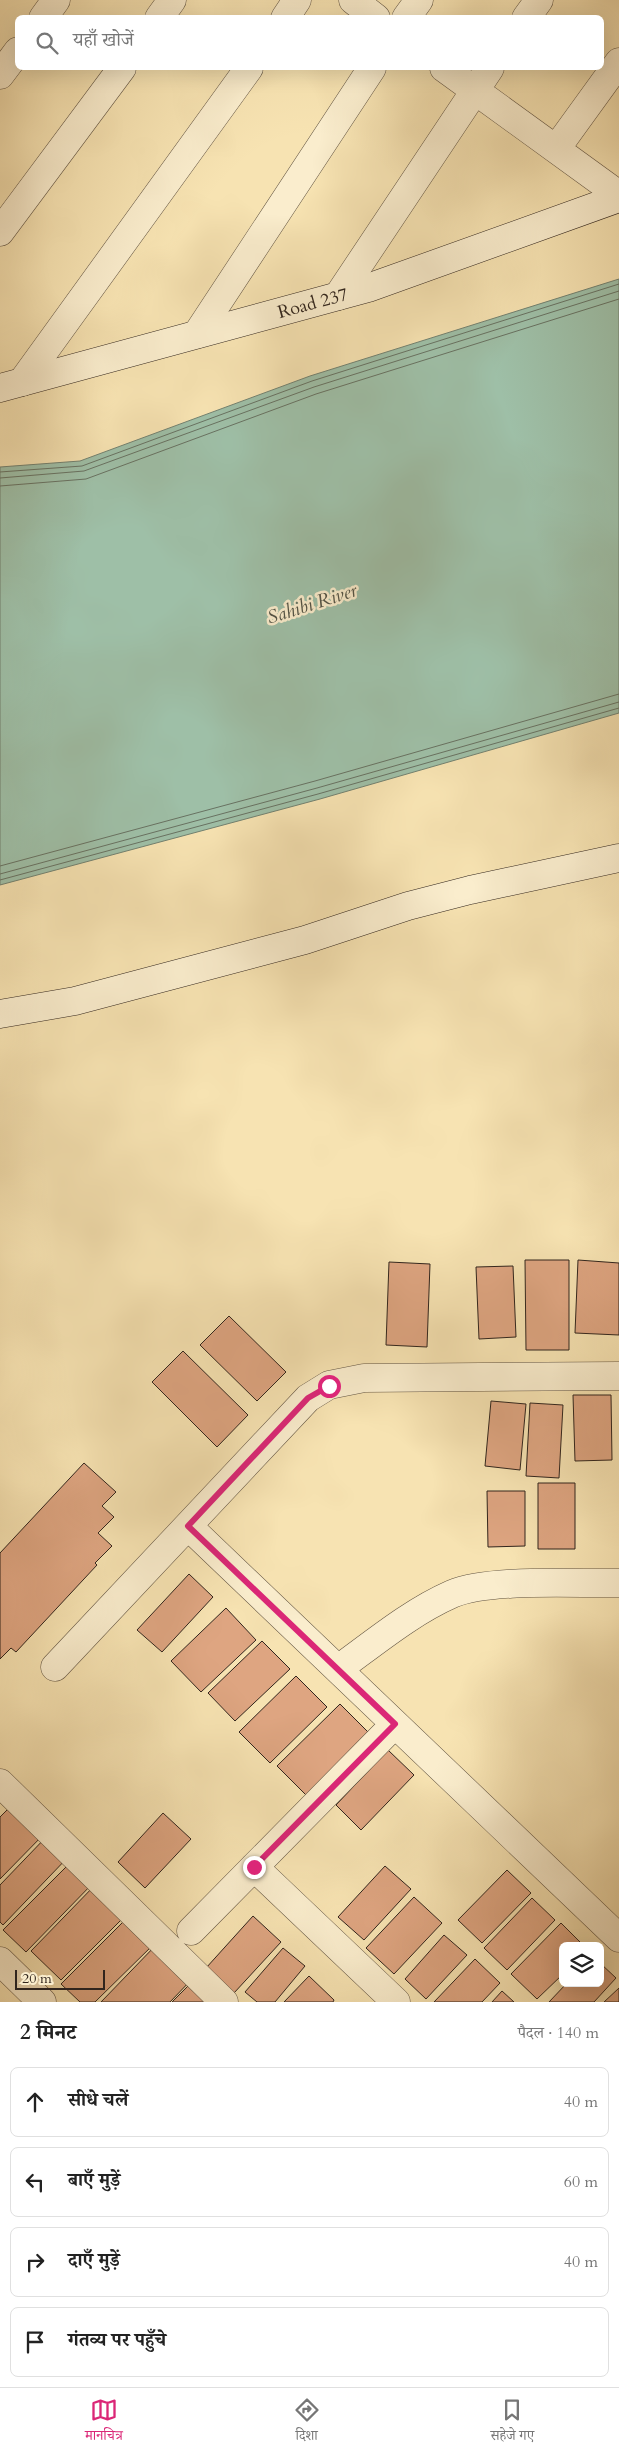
<!DOCTYPE html>
<html lang="hi">
<meta charset="utf-8">
<style>
:root{--surface:#fff;--page:#f6f6f6;--text:#222;--muted:#767676;--line:#e0e0e0;--accent:#db2777}
body{margin:0;font-family:Cardo,"Noto Serif Devanagari",serif;background:var(--page);color:var(--text)}
.controls{position:absolute;right:15px;bottom:15px;display:grid;overflow:hidden;border-radius:8px;box-shadow:0 5px 20px #0002}
.controls button{width:45px;height:45px;display:grid;place-items:center;padding:0;border:0;border-bottom:1px solid var(--line);background:var(--surface);color:var(--text);font:25px sans-serif}
.scale{position:absolute;left:15px;bottom:12px;width:90px;box-sizing:border-box;padding-left:5px;border:2px solid #31251d;border-top:0;font-size:14px;line-height:18px;white-space:nowrap;color:#31251d;-webkit-text-stroke:4px #faedcd;paint-order:stroke}
.stop{position:absolute;width:15px;height:15px;margin:-11px;border:4px solid #db2777;border-radius:50%;background:#fff}
.stop.end{background:#db2777;border-color:#fff;box-shadow:0 1px 5px #0008}
.list{margin:0;padding:0;list-style:none}
h2{display:flex;justify-content:space-between;align-items:center;height:65px;margin:0;padding:0 20px;font-size:21px}
h2 small{font-size:16px;font-weight:400;color:var(--muted)}
.list li{display:grid;grid-template-columns:32px 1fr auto;gap:15px;align-items:center;box-sizing:border-box;height:70px;margin:0 10px 10px;padding:0 10px;border:1px solid var(--line);border-radius:8px}
.list b{display:block;font-size:19px;white-space:nowrap}
.list em{font-size:16px;font-style:normal;color:var(--muted)}
.icon{flex:none;width:28px;height:28px;fill:none;stroke:currentColor;stroke-width:2;stroke-linecap:round;stroke-linejoin:round}
.map{position:relative;flex:none;width:619px;height:2002px;overflow:hidden}
.search{position:absolute;background:var(--surface);box-shadow:0 5px 20px #0002;left:15px;right:15px;top:15px;height:55px;display:flex;align-items:center;gap:12px;box-sizing:border-box;padding:0 18px;border-radius:8px;color:var(--muted);font-size:19px}
.sheet{height:385px;background:var(--surface)}
nav{display:flex;justify-content:space-around;align-items:center;box-sizing:border-box;height:70px;border-top:1px solid var(--line);background:var(--surface);font-size:14px;color:var(--muted)}
nav a{display:grid;justify-items:center;gap:2px}
nav .on{color:var(--accent)}
.map>svg:first-child{display:block}
</style>
<div class="map">
<svg width="619" height="2002" viewBox="0 0 619 2002">
<rect width="100%" height="100%" fill="#f7e3b2"/>
<filter id="stains"><feTurbulence type="fractalNoise" baseFrequency=".004" numOctaves="4"/><feColorMatrix values="0 0 0 0 .2 0 0 0 0 .09 0 0 0 0 .02 0 0 0 .5 -.17"/></filter>
<radialGradient id="worn" r=".72"><stop offset=".6" stop-color="#630" stop-opacity="0"/><stop offset="1" stop-color="#630" stop-opacity=".3"/></radialGradient>
<!-- water -->
<path fill="#9ebfa7" stroke="#728170" d="M619,279V713L320,799L0,885V467L80,461L310,376Z"/>
<g fill="none" stroke-linecap="round" stroke-linejoin="round">
<!-- shore -->
<path stroke="#687262" stroke-width="1" d="M0,472L82,466L312,381L619,284
M0,478L84,471L314,387L619,291
M0,486L86,479L316,394L619,299
M0,866L315,781L619,694
M0,874L317,788L619,702
M0,880L318,794L619,708"/>
</g>
<!-- building -->
<path fill="#dea581" stroke="#31251d" d="M525,1260H569V1350H526Z
M578,1260L619,1263V1335L575,1333Z
M389,1262L430,1264L427,1347L386,1345Z
M513,1266L516,1337L479,1339L476,1267Z
M229,1316L286,1372L257,1401L200,1345Z
M183,1351L248,1415L217,1447L152,1382Z
M573,1395H611L612,1460L575,1461Z
M491,1401L526,1404L520,1470L485,1466Z
M530,1403L563,1405L559,1478L526,1476Z
M84,1463L116,1492L102,1506L114,1517L98,1533L112,1546L95,1563L97,1565L16,1652L11,1648L0,1659V1553Z
M538,1483H575V1549H538Z
M487,1491H525V1546L488,1547Z
M189,1574L213,1597L162,1652L137,1630Z
M226,1608L256,1640L201,1692L171,1661Z
M262,1641L290,1669L235,1721L208,1693Z
M296,1676L327,1707L270,1763L239,1732Z
M340,1704L369,1733L307,1796L277,1766Z
M388,1750L414,1775L361,1830L336,1805Z
M15,1802L46,1832L0,1879V1817Z
M163,1813L191,1839L145,1888L118,1862Z
M49,1834L70,1855L3,1925L0,1922V1885Z
M74,1859L96,1880L26,1952L3,1930Z
M385,1866L411,1889L364,1940L338,1917Z
M507,1870L531,1893L482,1943L458,1920Z
M98,1882L128,1913L61,1980L31,1951Z
M414,1897L442,1923L394,1974L366,1948Z
M532,1898L555,1920L507,1970L484,1948Z
M129,1916L156,1942L95,2002H80L61,1984Z
M253,1916L281,1942L234,1993L206,1968Z
M561,1923L584,1946H563V1974L537,1999L511,1974Z
M444,1935L467,1955L426,1999L405,1979Z
M158,1943L194,1977L170,2002H101Z
M283,1948L305,1966L275,2002H257L245,1992Z
M475,1959L500,1983L482,2002H434Z
M600,1963L616,1978L594,2002H549L567,1983H600Z
M309,1976L334,2000L333,2002H284Z
M196,1978L220,2002H172Z
M619,1988V2002H604Z
M502,1991L514,2002H492Z"/>
<g fill="none" stroke-linecap="round" stroke-linejoin="round">
<defs>
<path id="street" d="M353,0L376,18
M43,18L56,0
M159,18L172,0
M285,18L297,0
M406,18L419,0
M526,18L539,0
M444,68L619,195
M0,75L18,51
M556,149L619,62
M0,232L122,68
M338,296L490,68
M197,334L372,68
M22,382L249,68
M188,1526L619,1938
M55,1667L308,1398L329,1385L364,1378L619,1376
M338,1669C374,1643 411,1612 452,1594C490,1578 576,1584 619,1583
M0,1783L224,2002
M254,1867L396,2002
M191,1931L395,1724
M0,1961L42,2002"/>
<g id="secondary">
<path id="s1" d="M0,388L368,288L619,198"/>
<path d="M0,1014L75,1001L305,940L408,906L470,890L619,858"/>
</g>
</defs>
<!-- street casing -->
<use href="#street" stroke="#625442" stroke-width="29"/>
<!-- secondary casing -->
<use href="#secondary" stroke="#31251d" stroke-width="29"/>
<!-- street -->
<use href="#street" stroke="#faedcd" stroke-width="28"/>
<!-- secondary -->
<use href="#secondary" stroke="#faedcd" stroke-width="28"/>
</g>
<g fill="none" stroke-linecap="round" stroke-linejoin="round">
<!-- route -->
<path stroke="#db2777" stroke-width="6" d="M254,1867L395,1724L188,1526L308,1398L329,1386"/>
</g>
<g text-anchor="middle" dominant-baseline="central" stroke-width="5" stroke-linejoin="round" paint-order="stroke">
<!-- street labels -->
<g font-size="18" fill="#31251d" stroke="#faedcd">
<text stroke="none"><textPath href="#s1" startOffset="324">Road 237</textPath></text>
</g>
<!-- water labels -->
<g font-size="19" font-style="italic" fill="#525346" stroke="#faedcd">
<text transform="translate(312 604) rotate(-18)">Sahibi River</text>
</g>
</g>
<rect width="100%" height="100%" filter="url(#stains)"/>
<rect width="100%" height="100%" fill="url(#worn)"/>
</svg>
<div class="controls">
<button><svg class="icon" aria-label="layers" viewBox="0 0 24 24"><path d="M12 4l9 5-9 5-9-5zM3 14l9 5 9-5"/></svg></button>
</div>
<div class="scale">20 m</div>
<div class="stop" style="left:329px;top:1386px"></div>
<div class="stop end" style="left:254px;top:1867px"></div>
<div class="search"><svg class="icon" aria-label="search" viewBox="0 0 24 24"><circle cx="10" cy="10" r="6"/><path d="M15 15l6 6"/></svg>यहाँ खोजें</div>
</div>
<section class="sheet">
<h2>2 मिनट<small>पैदल · 140 m</small></h2>
<ul class="list">
<li><svg class="icon" aria-label="ahead" viewBox="0 0 24 24"><path d="M12 20V5M6 11l6-6 6 6"/></svg><div><b>सीधे चलें</b></div><em>40 m</em></li>
<li><svg class="icon" aria-label="left" viewBox="0 0 24 24"><path d="M17 20v-9H6M10 6l-5 5 5 5"/></svg><div><b>बाएँ मुड़ें</b></div><em>60 m</em></li>
<li><svg class="icon" aria-label="right" viewBox="0 0 24 24"><path d="M7 20v-9h11M14 6l5 5-5 5"/></svg><div><b>दाएँ मुड़ें</b></div><em>40 m</em></li>
<li><svg class="icon" aria-label="arrive" viewBox="0 0 24 24"><path d="M6 21V4h12l-3 4 3 4H6"/></svg><div><b>गंतव्य पर पहुँचे</b></div></li>
</ul>
</section>
<nav>
<a class="on"><svg class="icon" aria-label="map" viewBox="0 0 24 24"><path d="M3 6l6-2 6 2 6-2v14l-6 2-6-2-6 2zM9 4v14M15 6v14"/></svg>मानचित्र</a>
<a><svg class="icon" aria-label="directions" viewBox="0 0 24 24"><path d="M12 3l9 9-9 9-9-9zM9 14v-3h6M13 9l2 2-2 2"/></svg>दिशा</a>
<a><svg class="icon" aria-label="saved" viewBox="0 0 24 24"><path d="M7 4h10v16l-5-4-5 4z"/></svg>सहेजे गए</a>
</nav>
